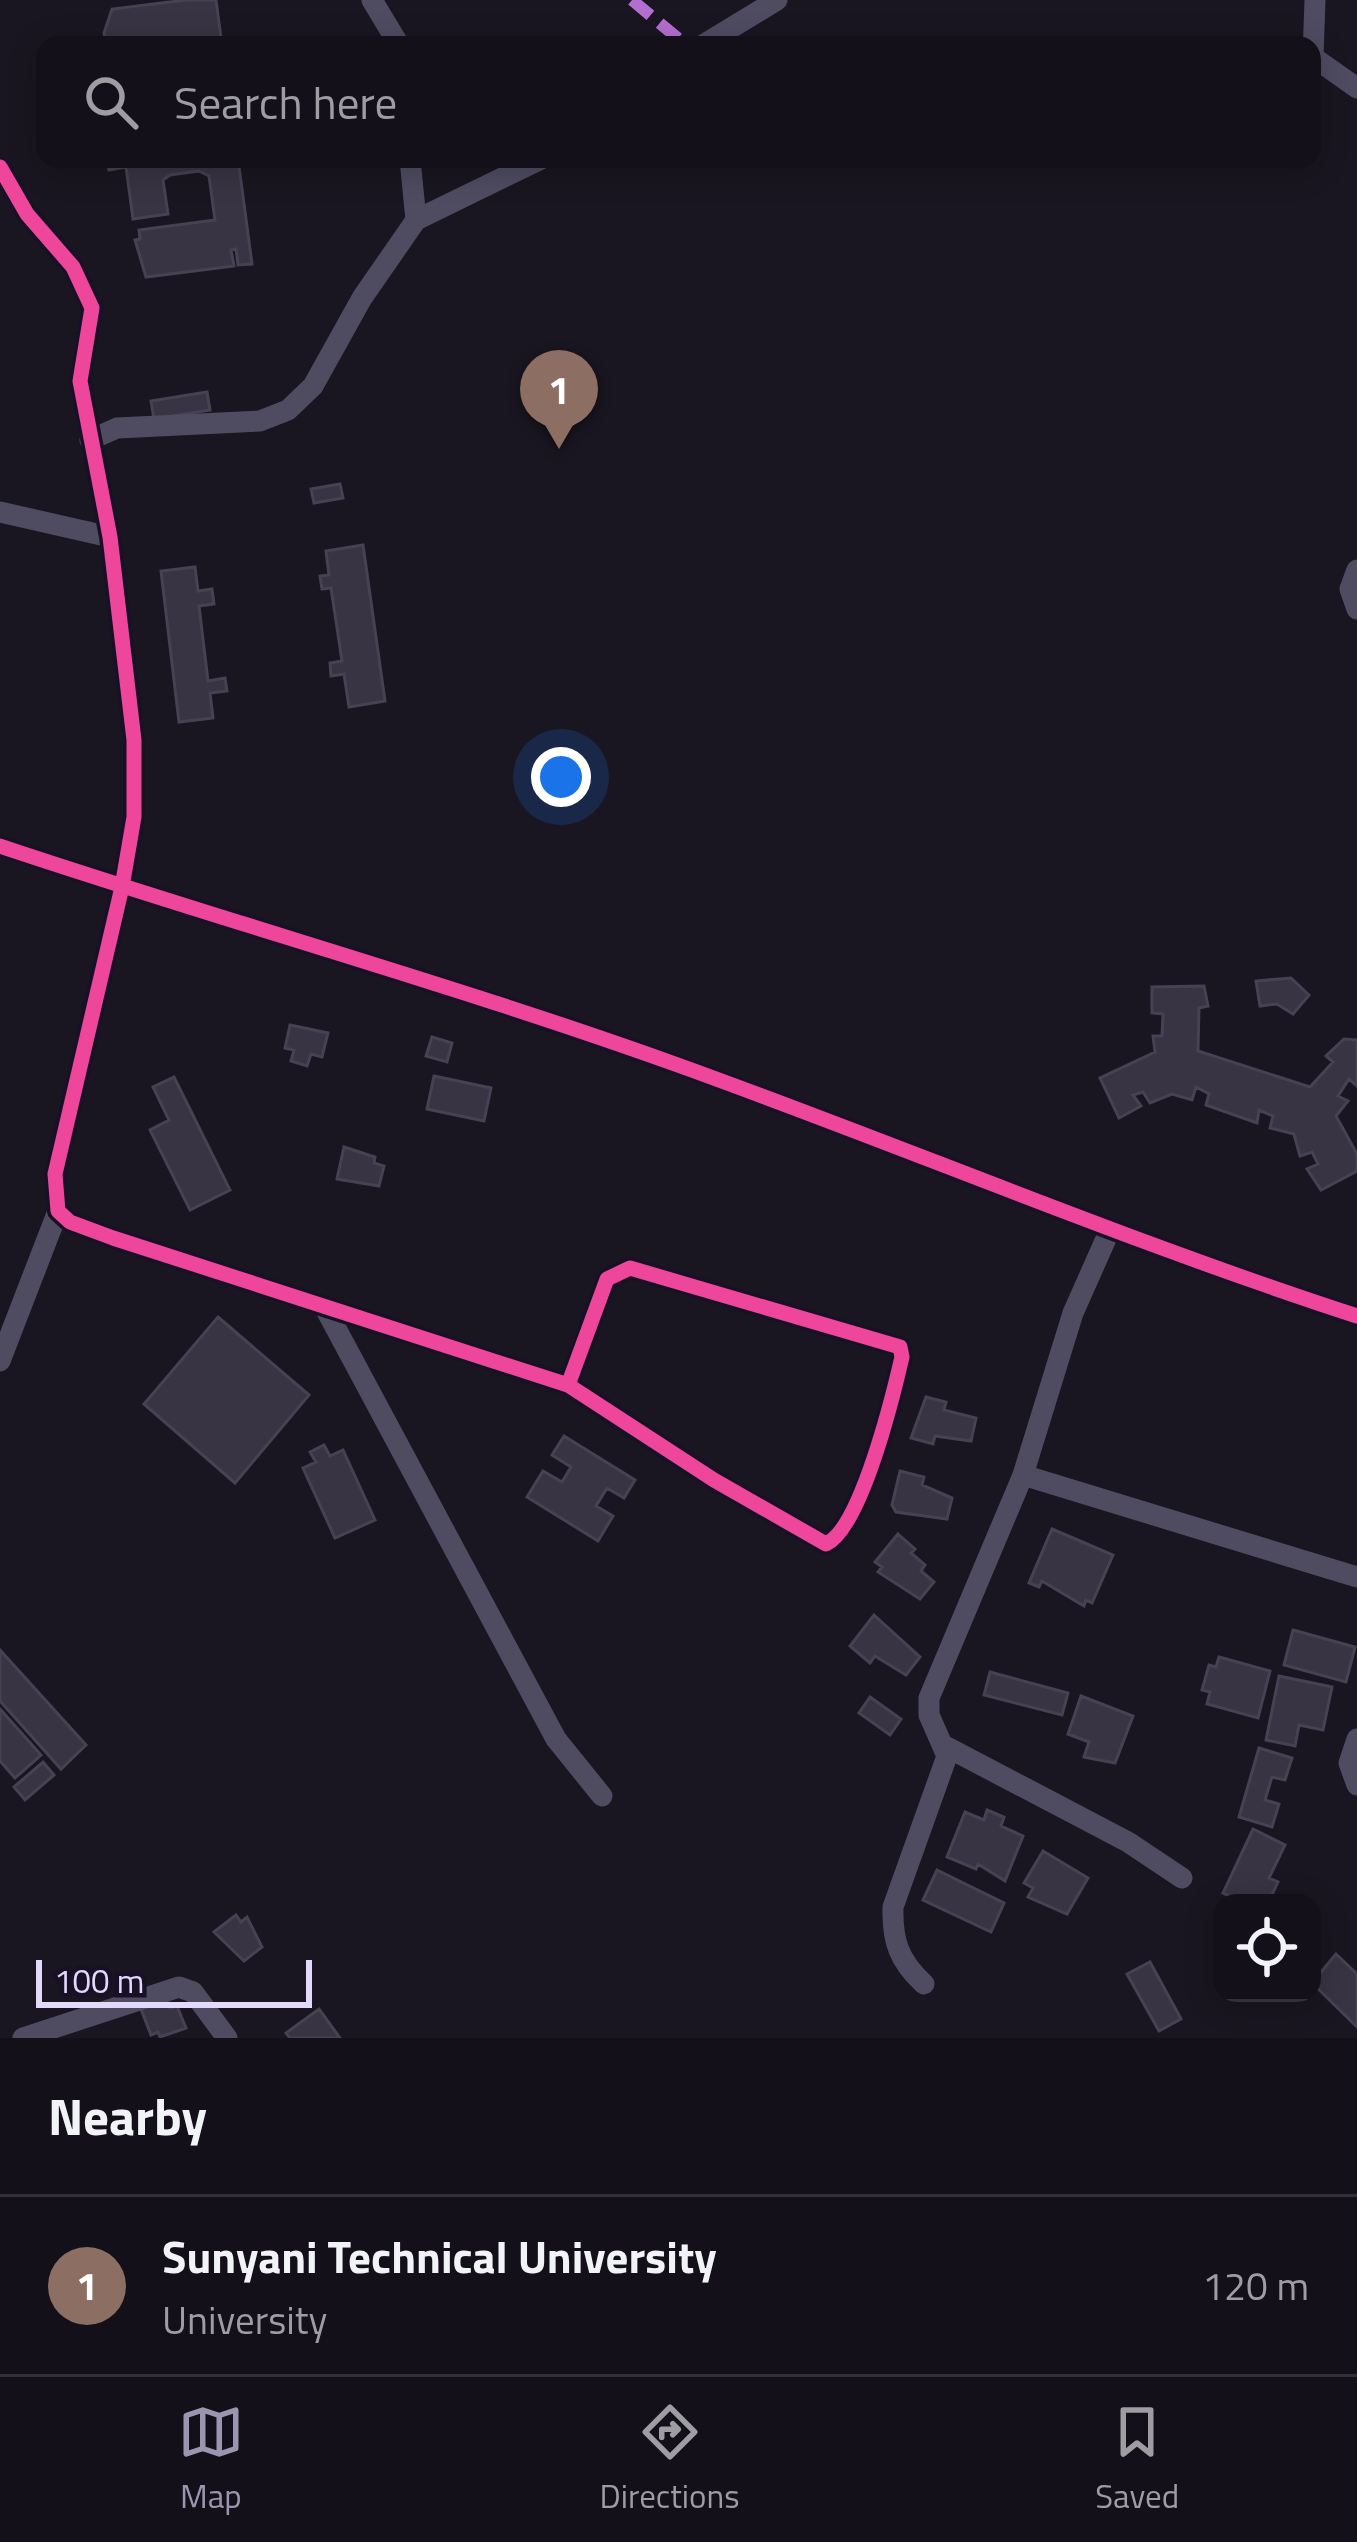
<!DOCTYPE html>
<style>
:root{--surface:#131019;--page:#201e26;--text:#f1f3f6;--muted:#9d9da2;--line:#323038;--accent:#9c95af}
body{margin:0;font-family:"Titillium Web",sans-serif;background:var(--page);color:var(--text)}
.controls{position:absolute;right:36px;bottom:36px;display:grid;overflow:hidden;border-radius:24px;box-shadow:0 6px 30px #0003}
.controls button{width:108px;height:108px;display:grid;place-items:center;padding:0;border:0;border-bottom:3px solid var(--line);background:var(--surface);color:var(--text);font:60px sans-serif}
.scale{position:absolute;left:36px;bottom:30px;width:276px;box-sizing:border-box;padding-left:12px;border:6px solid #e2d9fc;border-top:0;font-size:33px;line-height:42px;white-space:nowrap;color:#e2d9fc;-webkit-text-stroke:9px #181126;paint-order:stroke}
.you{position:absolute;left:561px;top:777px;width:42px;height:42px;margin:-30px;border:9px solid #fff;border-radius:50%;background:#1a73e8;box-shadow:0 0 0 18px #1a73e833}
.badge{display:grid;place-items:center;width:78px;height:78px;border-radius:50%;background:var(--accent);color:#fff;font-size:39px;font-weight:700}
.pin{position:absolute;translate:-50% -99px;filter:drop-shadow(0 3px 6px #0008)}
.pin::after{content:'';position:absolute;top:63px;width:42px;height:36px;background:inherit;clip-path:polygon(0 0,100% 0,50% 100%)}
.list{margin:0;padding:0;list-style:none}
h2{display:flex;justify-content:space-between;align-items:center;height:156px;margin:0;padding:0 48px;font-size:51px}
h2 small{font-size:39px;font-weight:400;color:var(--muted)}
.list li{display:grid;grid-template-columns:78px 1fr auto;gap:36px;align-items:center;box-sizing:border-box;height:180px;padding:0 48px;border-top:3px solid var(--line)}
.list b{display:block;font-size:45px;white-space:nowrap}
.list p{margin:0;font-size:39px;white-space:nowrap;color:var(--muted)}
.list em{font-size:39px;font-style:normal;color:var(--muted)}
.icon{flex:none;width:66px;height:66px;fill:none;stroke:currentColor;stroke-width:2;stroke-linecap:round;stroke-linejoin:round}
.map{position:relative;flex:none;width:1357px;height:2038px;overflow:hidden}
.search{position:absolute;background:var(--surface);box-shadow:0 6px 30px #0003;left:36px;right:36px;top:36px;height:132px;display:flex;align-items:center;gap:30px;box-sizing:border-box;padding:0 42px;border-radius:24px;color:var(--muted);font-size:45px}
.sheet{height:336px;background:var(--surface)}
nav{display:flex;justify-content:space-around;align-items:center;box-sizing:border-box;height:168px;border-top:3px solid var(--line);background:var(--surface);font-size:33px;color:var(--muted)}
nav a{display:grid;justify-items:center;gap:6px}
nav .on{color:var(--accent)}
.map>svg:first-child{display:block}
</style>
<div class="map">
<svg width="1357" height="2038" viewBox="0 0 1357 2038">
<rect width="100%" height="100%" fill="#191621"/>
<!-- building -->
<path fill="#393443" stroke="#474154" stroke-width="3" d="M186,0H216L222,45H107L104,33L112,9Z
M107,159H238L252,264L238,265L236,249L231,250L234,266L146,277L135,240L140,239L139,230L215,220L209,176L199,171L170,175L163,180L168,214L133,219L126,167L109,170Z
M207,392L210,410L154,419L151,401Z
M340,484L343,498L314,503L311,489Z
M363,545L385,701L349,707L344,674L331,676L330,663L342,661L331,588L322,589L320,576L329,575L326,551Z
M195,567L198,591L212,589L214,604L199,606L208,681L225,678L227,691L210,693L213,718L179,722L161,571Z
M1291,978L1309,995L1293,1014L1277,1004L1260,1006L1256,981Z
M1204,986L1208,1006L1199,1008L1198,1051L1310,1087L1333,1062L1326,1056L1344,1039L1357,1040V1086L1349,1079L1338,1096L1348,1101L1336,1116L1357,1154V1171L1321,1190L1307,1169L1318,1164L1312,1152L1300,1156L1294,1134L1270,1128L1273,1116L1259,1110L1257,1123L1206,1105L1209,1094L1196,1087L1192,1100L1172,1094L1150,1103L1143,1092L1133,1095L1141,1106L1119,1118L1100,1078L1155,1052L1153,1036H1162L1163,1014L1152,1013V987Z
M290,1025L328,1033L322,1057L311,1054L307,1066L291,1061L294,1050L285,1048Z
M432,1037L452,1043L447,1062L426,1056Z
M434,1076L491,1088L484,1121L427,1109Z
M174,1077L230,1190L190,1210L150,1130L169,1120L153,1087Z
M344,1147L375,1157L374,1163L384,1166L379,1186L337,1179Z
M218,1317L309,1395L235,1483L144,1404Z
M926,1397L946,1402L944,1410L976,1418L971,1441L935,1436L933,1444L911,1438Z
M564,1436L635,1480L624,1498L607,1488L596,1506L613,1516L598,1541L527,1497L543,1471L562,1482L571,1467L552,1455Z
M324,1445L330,1456L343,1450L375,1520L335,1538L303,1468L316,1462L310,1452Z
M900,1471L924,1477L922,1485L952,1498L947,1519L896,1512L892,1505Z
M1052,1529L1113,1555L1092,1603L1086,1600L1084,1606L1042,1581L1039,1587L1029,1583Z
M898,1534L915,1549L911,1553L925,1565L921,1571L934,1582L920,1599L878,1572L882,1567L875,1562Z
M874,1615L920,1657L906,1675L875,1656L870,1663L850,1646Z
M1293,1630L1355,1647L1346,1682L1284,1665Z
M0,1650L86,1745L61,1769L0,1701Z
M1219,1657L1270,1671L1258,1718L1207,1704L1210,1692L1202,1690L1209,1665L1216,1667Z
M990,1672L1068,1693L1062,1715L984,1695Z
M1279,1676L1332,1687L1323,1730L1299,1725L1295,1746L1266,1740Z
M1081,1696L1133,1716L1115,1763L1084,1757L1089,1742L1068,1734Z
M870,1697L901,1719L890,1735L859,1713Z
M0,1709L41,1755L15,1778L0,1761Z
M1259,1748L1292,1758L1285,1780L1272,1777L1265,1800L1279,1804L1272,1827L1239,1817Z
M43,1762L54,1775L25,1800L14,1787Z
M987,1810L1004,1817L1001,1826L1023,1836L1005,1881L978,1864L976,1869L947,1857L965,1812L984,1820Z
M1253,1829L1285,1845L1269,1878L1278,1882L1268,1903H1244L1223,1893Z
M1043,1851L1088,1878L1067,1914L1028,1897L1033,1888L1024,1883Z
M937,1870L1004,1903L991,1932L923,1900Z
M236,1915L241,1922L247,1917L262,1947L244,1961L214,1932Z
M1336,1954L1357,1974V2027L1312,1983Z
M1150,1962L1181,2019L1159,2031L1127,1974Z
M165,1994L170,2008L177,2006L186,2028L160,2037L158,2032L151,2035L139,2004Z
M319,2009L340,2038H290L286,2033Z"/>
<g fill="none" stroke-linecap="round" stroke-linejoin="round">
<!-- street -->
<path stroke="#4f4c62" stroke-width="21" d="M372,0L399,45
M1315,0L1313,57L1357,88
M703,45L777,0
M410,159L416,220
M0,167L27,214L73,267L92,308L80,381L110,537L134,740V817L122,887L55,1174L58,1211L70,1222L113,1238L568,1385L714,1480L826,1544C861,1528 893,1396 902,1357L900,1347L630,1268L607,1279L568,1385
M90,440L117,428L260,421L288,410L313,386L362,298L416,220L541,159
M0,512L110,537
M1357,570L1350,589L1357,609
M0,846C224,921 452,984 675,1064C903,1146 1126,1241 1357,1316
M325,1308L556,1739L602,1796
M0,1361L58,1211
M1023,1475L1357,1577
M1357,1739L1349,1763L1357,1785
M945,1746L1128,1842L1182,1878
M924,1984C899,1961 892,1941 893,1907L947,1756L929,1715V1698L1023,1475L1073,1313L1109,1232
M23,2038L179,1987L193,1992L227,2038"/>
<!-- quiet -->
<path stroke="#b36fd0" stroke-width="12" stroke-dasharray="24 12" stroke-linecap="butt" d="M632,0L686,45"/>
<defs>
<path id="cycleway" d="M0,167L27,214L73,267L92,308L80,381L110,537L134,740V817L122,887L55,1174L58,1211L70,1222L113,1238L568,1385L714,1480L826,1544C861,1528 893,1396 902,1357L900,1347L630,1268L607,1279L568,1385
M0,846C224,921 452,984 675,1064C903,1146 1126,1241 1357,1316"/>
</defs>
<!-- cycleway casing -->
<use href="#cycleway" stroke="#181126" stroke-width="22"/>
<!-- cycleway -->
<use href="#cycleway" stroke="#ed469a" stroke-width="15"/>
</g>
</svg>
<div class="controls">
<button><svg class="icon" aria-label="locate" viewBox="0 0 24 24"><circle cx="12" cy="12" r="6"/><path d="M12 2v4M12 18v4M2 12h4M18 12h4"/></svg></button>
</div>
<div class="scale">100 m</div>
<div class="you"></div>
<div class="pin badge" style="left:559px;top:449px;background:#8d6e63">1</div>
<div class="search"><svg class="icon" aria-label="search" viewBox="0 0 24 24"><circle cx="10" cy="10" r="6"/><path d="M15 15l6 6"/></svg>Search here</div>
</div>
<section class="sheet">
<h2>Nearby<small></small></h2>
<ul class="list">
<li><span class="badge" style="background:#8d6e63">1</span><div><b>Sunyani Technical University</b><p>University</p></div><em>120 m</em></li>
</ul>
</section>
<nav>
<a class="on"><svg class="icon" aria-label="map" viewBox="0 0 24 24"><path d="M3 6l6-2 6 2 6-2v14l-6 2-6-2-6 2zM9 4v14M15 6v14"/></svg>Map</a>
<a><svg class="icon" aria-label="directions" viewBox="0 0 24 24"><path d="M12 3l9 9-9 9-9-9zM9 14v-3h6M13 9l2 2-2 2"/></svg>Directions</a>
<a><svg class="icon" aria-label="saved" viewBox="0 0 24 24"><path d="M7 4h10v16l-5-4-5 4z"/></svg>Saved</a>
</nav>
